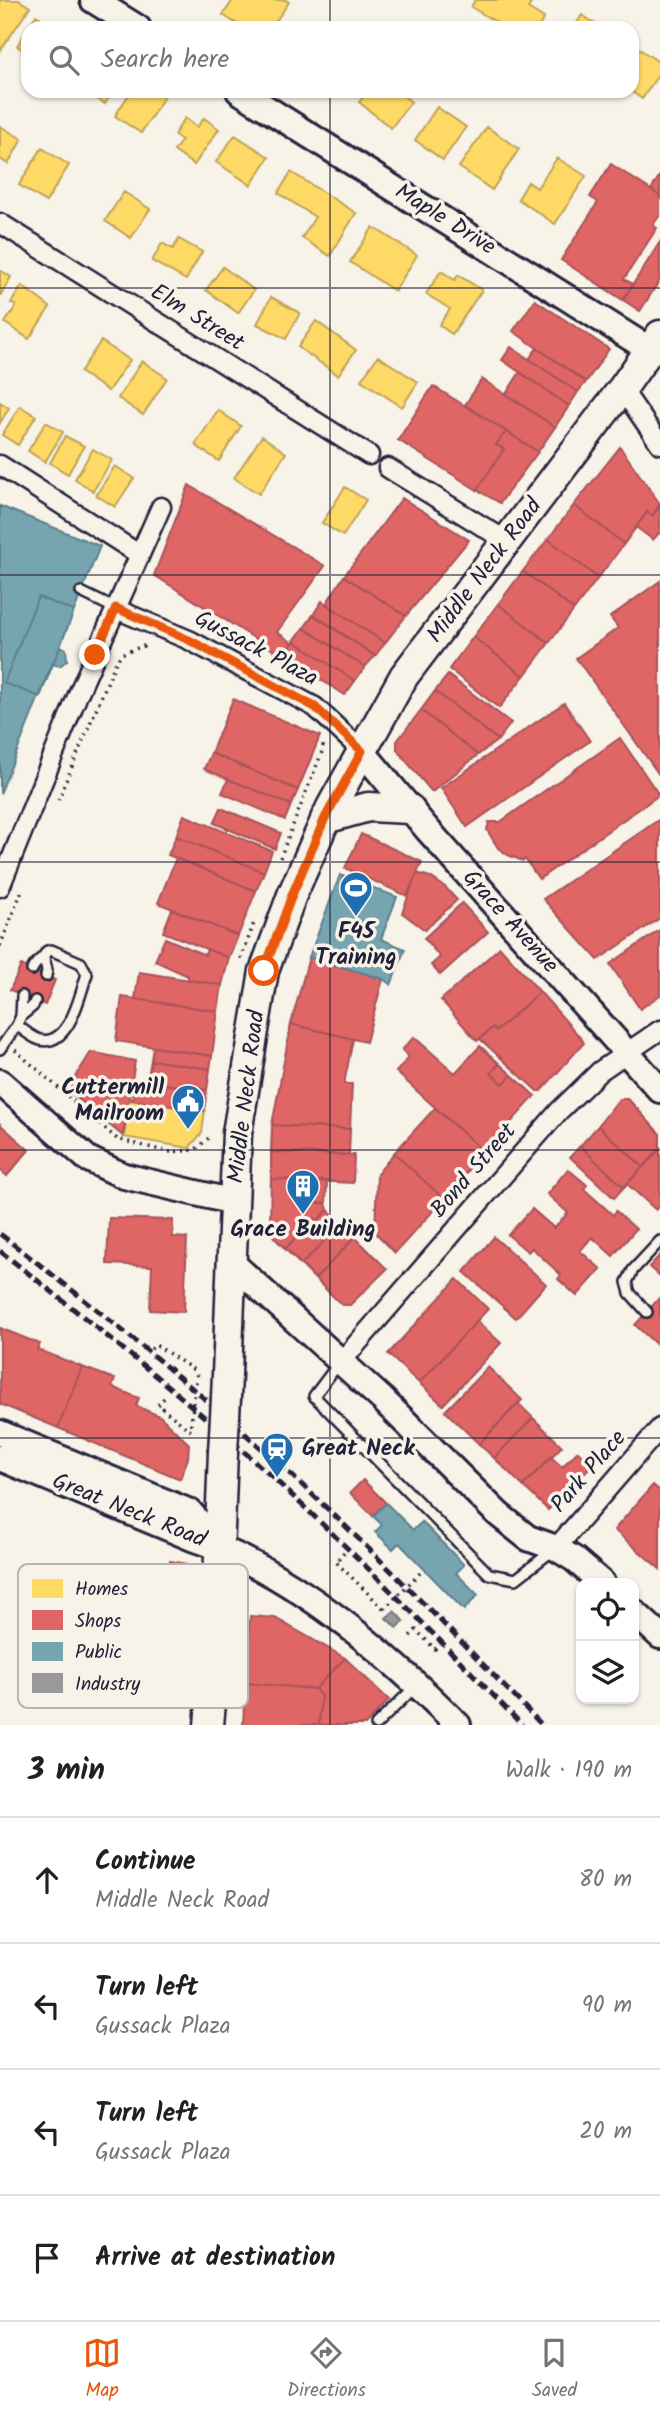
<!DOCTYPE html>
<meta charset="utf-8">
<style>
:root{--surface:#fff;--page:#f2f2f2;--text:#202124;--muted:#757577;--line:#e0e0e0;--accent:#ea580c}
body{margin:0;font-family:Kalam,sans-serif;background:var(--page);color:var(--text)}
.controls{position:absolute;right:21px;bottom:21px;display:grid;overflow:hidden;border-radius:14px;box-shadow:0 2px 5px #0004}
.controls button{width:63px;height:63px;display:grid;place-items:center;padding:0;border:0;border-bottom:2px solid var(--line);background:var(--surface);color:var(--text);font:35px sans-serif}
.stop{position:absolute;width:21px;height:21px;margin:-16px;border:5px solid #ea580c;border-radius:50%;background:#fff}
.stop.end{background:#ea580c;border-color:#fff;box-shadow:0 2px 7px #0008}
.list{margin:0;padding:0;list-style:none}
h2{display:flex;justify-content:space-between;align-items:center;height:91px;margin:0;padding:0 28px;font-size:30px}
h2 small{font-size:23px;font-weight:400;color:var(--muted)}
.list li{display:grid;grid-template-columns:46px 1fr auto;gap:21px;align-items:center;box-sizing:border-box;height:126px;padding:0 28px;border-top:2px solid var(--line)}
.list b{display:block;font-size:26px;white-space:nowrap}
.list p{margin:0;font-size:23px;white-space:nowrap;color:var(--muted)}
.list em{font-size:23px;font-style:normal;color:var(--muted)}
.icon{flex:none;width:38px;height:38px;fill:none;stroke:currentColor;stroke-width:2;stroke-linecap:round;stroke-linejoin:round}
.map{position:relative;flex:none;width:660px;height:1725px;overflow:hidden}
.search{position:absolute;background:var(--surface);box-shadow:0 2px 5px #0004;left:21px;right:21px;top:21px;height:77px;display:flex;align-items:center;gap:18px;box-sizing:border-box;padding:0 24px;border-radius:21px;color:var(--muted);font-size:26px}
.sheet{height:595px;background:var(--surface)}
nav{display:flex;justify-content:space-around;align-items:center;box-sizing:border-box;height:98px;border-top:2px solid var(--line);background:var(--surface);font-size:19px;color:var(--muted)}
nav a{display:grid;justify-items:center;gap:4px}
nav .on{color:var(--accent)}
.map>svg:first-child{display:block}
</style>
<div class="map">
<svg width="660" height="1725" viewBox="0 0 660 1725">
<rect width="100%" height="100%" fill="#f7f3e8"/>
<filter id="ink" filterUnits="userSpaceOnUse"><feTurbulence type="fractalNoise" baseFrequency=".0143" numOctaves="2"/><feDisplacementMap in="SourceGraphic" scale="14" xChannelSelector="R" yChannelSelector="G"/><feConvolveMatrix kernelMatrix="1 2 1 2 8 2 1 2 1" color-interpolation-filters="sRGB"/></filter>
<g filter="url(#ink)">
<!-- homes -->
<path fill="#ffd966" stroke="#bda259" stroke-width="2" d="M0,0H19L30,7L0,51Z
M233,0H286L289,2L271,28H243L223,15Z
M475,0H531L533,1L528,8L544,18L538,28H506L471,7Z
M36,15L58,28H28Z
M582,15L602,28H574Z
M28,28V53L17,46Z
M632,44L660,63V72L642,99L631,91Z
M85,91H113L105,104Z
M131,91H155L164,97L141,133L115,116Z
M368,91H398L411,102L391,128L359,102Z
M437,107L466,127L443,160L415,140Z
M185,118L197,127L204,118L219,129L194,165L174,151L182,140L174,135Z
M0,126L22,139L8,164L0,159Z
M487,127L519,149L492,190L459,167Z
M235,135L269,157L251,185L216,162Z
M42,148L69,165L46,202L19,185Z
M557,158L586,176L555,224L518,199L528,182L537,188Z
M291,172L356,213L330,256L302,238L315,217L278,193Z
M124,192L150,209L131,238L105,221Z
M373,227L417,255L395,291L350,262Z
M179,239L202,252L186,280L152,261L162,243L173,249Z
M223,267L254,290L238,313L206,290Z
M0,270L11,277L0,296Z
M441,271L455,280L458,275L482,290L452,334L439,325L450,309L426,294Z
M22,286L50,307L29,339L5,323L16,306L11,303Z
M271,297L300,313L286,339L257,324Z
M316,321L356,350L338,375L298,347Z
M101,341L130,360L108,391L80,372Z
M378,356L418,382L402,407L361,380Z
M142,361L167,378L143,415L118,398Z
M0,402L9,408L0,423Z
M20,406L36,416L18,445L2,435Z
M218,410L241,426L219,461L195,445Z
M46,422L63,432L45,462L28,451Z
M65,436L84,446L68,474L50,463Z
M262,436L286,453L259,494L234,478Z
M93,449L112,460L93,491L75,479Z
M115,466L134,478L115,507L96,495Z
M345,487L366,500L343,536L322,523Z
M130,1100L205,1110L202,1133L189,1148L124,1137Z"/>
<!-- shops -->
<path fill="#e06666" stroke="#a75259" stroke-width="2" d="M611,164L660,196V215L653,225L657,228L624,279L633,284L623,300L561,260L598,202L590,197Z
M660,175V196L651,190Z
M660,242V280L640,311L623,300Z
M535,300L609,349L586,382L513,331Z
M511,347L578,392L569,406L502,360Z
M537,348L586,382L578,392L529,359Z
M520,372L569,406L555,427L506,394Z
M482,379L555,427L538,452L465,405Z
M433,386L506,431L496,445L504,449L477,490L398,440Z
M506,431L538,452L500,503L477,490L504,449L496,445Z
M620,447L660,504L652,516L647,512L624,544L574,505Z
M189,485L325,566L277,632L293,643L284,657L154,575Z
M402,498L469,540L406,616L344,576Z
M574,505L624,544L598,578L548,539Z
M660,506V532L653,540L636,527L647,512L652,516Z
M548,539L598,578L574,610L523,571Z
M523,571L574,610L549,643L498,604Z
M344,576L406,616L385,643L326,604Z
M660,581V776L576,658L618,628L610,617Z
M322,601L385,643L375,656L313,615Z
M498,604L549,643L524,676L473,637Z
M313,615L316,616L375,656L365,667L304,628Z
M303,628L365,667L355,681L294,641Z
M473,637L524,676L499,708L449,669Z
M294,641L355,681L345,695L284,657Z
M448,675L511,723L498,740L435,691Z
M435,691L498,740L478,755L421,710Z
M233,699L320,736L298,790L211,753Z
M564,703L590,741L467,827L441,788Z
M421,710L478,755L432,792L397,750V741Z
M620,738L659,795L539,879L525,859L523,861L508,855L498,848L487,830L489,822H500Z
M211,753L298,790L291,805L204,769Z
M228,779L291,805L285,820L222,793Z
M221,808L281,833L275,849L214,823Z
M184,815L272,851L264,872L176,836Z
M660,819V918L598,960L543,899Z
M361,834L422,862L407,896L345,868Z
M176,836L264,872L256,891L168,855Z
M176,858L256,891L238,936L158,903Z
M417,873L430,877L445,887L457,900L425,930L402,913Z
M462,903L488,932L440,975L431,965L440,957L424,938Z
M172,909L238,936L229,958L163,932Z
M660,930V995L640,1009L610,964Z
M165,938L205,955L207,949L229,958L222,985L188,980V976L155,961Z
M500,947L540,992L496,1031L493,1027L477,1041L441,1000Z
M309,957L383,979L366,1042L291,1024Z
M21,965L55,980L45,1005L10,990Z
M139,972L222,985L218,1011L135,999Z
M540,992L581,1038L584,1043L541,1091H537L480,1039L493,1027L496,1031Z
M122,997L218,1011L212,1056L116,1041Z
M291,1024L353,1039L344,1084H352L350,1129L272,1125Z
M414,1037L455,1073L480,1046L499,1064L491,1073L503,1084L512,1075L535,1096L484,1152L396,1072L409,1057L402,1050Z
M414,1037L455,1073L480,1046L535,1096L484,1152L396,1072L409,1057L402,1050Z
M153,1047L212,1056L210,1069L151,1060Z
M91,1052L135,1061L123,1136L67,1090Z
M151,1060L210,1069L207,1090L147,1082Z
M135,1080L207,1090L204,1111L132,1100Z
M619,1099H627L631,1102L660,1134V1149L643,1167L598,1126Z
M435,1108L484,1152L444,1199L394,1153Z
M0,1124L29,1150L7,1176L0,1170Z
M272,1125L350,1129L349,1155L271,1152Z
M272,1125L350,1129L349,1155H354L353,1183L327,1181L326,1203L328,1210L387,1269L350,1305H342L273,1236L270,1225Z
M598,1126L643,1167L624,1187L580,1146Z
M580,1146L624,1187L614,1198L570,1157Z
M660,1149V1206L656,1210L627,1184Z
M271,1152L354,1155L353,1183L271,1179Z
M394,1153L444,1199L395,1253L375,1232L377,1174Z
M568,1169L587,1185L584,1189L613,1215L616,1211L636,1229L613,1256L592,1237L580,1251L601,1269L577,1296L558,1279L561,1275L532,1248L528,1252L508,1235L532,1209L554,1228L568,1213L547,1194Z
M271,1179L327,1181L326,1203H313L312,1205H306V1215L311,1221L285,1249L273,1236L270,1225Z
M328,1210L342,1223L301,1265L285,1249L315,1218L317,1221Z
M109,1218L173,1220V1237L187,1238L184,1312L150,1310L152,1266L107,1264Z
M342,1223L355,1237L315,1279L301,1265Z
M355,1237L387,1269L350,1305H342L315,1279Z
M494,1237L546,1284L516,1318L464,1272Z
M660,1255V1277L649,1267Z
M457,1279L488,1309L419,1383L388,1354Z
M660,1297V1348L635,1325Z
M477,1321L501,1343L443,1405L419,1383Z
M0,1328L40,1344L37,1349L82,1367L58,1428L0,1404Z
M82,1367L115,1379L112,1387L139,1398L136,1406L160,1416L189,1444L188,1458L180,1479L58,1428Z
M488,1367L522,1400L479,1444L445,1411Z
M518,1403L533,1418L494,1458L479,1444Z
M533,1418L562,1446L523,1486L494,1458Z
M578,1451L592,1465L548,1510L523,1486L551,1457L562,1467Z
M363,1480L386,1503L373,1516L350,1493Z
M653,1485L660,1491V1569L614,1530Z
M170,1561L188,1564L185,1581L167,1578Z
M250,1616L275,1618L345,1658L315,1689L245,1683Z
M345,1658L389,1700L365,1725H319L321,1696L315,1689Z
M245,1683L315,1689L321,1696L319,1725H243Z"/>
<!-- public -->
<path fill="#76a5af" stroke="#5d7e8c" stroke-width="2" d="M0,506L100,546L60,646L66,649L67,660L60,666L52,664L0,794Z
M38,597L74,611L40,697L4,683Z
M340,875L397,897L381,939L405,949L391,985L383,979L309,957Z
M386,1503L413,1530L422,1522L464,1565L456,1573L478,1595L464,1610L399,1543L393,1549L375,1532L382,1525L373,1516Z"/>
<!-- industry -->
<path fill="#999" stroke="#75757d" stroke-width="2" d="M394,1611L404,1621L397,1628L386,1618Z"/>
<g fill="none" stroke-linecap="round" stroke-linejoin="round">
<defs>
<path id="lane" d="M81,592L116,609
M44,958L47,970L46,976
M21,1016L33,1006L35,1001
M17,1025C23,1030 33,1038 40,1040C70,1047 80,994 87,974L81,963L51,950L47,951C43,959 35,962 32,970
M0,1049L17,1025L21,1016L22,996
M647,1312L630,1293L627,1282L633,1270L660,1241
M339,1363L314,1396L489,1574L516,1579L552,1551
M376,1725L415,1687"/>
<path id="street" d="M0,223L369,455
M622,389L660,444
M0,465L140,555
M388,468L508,542
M116,609L189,640L315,707L362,751
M0,887L79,692L161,507
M341,1362L559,1111L600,1071L660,1030
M556,1548L660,1428"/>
<path id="secondary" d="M93,0L138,28
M239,91L650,350
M362,751L427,829L660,1090
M0,1082L88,1159L124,1176L234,1202
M231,1262L382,1399L498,1514L528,1538L556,1548L574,1559L602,1583
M0,1433L190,1512L220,1547
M0,1458L192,1538C291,1570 385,1651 458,1725
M634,1612L660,1636"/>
<path id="primary" d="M325,819L368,807L410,809
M226,1398L237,1133L264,971L292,895L331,807L404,676L622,389L660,335
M209,1725L215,1658L223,1452"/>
</defs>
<!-- lane casing -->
<use href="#lane" stroke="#22223b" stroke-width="14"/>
<!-- street casing -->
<use href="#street" stroke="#22223b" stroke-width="23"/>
<!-- secondary casing -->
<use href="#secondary" stroke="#22223b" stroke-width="30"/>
<!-- primary casing -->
<use href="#primary" stroke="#22223b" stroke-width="33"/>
<!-- path -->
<path stroke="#22223b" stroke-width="3.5" stroke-dasharray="2 5" stroke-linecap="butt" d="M58,800L115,664L121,654L149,644
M280,858L322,752L324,741
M0,946L23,888
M241,959L255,920
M15,1050L117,1139L168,1152L195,1150L211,1136
M151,1349L156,1345L197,1372
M164,1398L158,1405L191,1431
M344,1552L336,1562L384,1609
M410,1636L416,1630L435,1649L440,1644"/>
<!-- lane -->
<use href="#lane" stroke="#f7f3e8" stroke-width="9"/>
<!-- street -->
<use href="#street" stroke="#f7f3e8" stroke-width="18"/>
<!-- secondary -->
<use href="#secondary" stroke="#f7f3e8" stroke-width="24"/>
<!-- primary -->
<use href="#primary" stroke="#f7f3e8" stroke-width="28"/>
<!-- rail -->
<path stroke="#22223b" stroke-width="5" stroke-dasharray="10 5" stroke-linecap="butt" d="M0,1234C95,1307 189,1383 278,1463C370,1546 456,1637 542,1725
M0,1251C92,1323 183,1396 270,1475C357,1555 440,1640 522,1725"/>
<defs>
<path id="primary-bridge" d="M223,1452L226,1398"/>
</defs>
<!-- primary-bridge casing -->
<use href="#primary-bridge" stroke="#22223b" stroke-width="33" stroke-linecap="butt"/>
<!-- path-bridge -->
<path stroke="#22223b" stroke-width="3.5" stroke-dasharray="2 5" stroke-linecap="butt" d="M191,1425L197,1372
M384,1609L421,1572"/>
<!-- primary-bridge -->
<use href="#primary-bridge" stroke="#f7f3e8" stroke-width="28"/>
</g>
</g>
<g fill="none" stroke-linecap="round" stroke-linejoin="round" filter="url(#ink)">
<!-- route -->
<path stroke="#ea580c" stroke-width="9" d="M95,655L116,608L189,640L315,707L362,751L325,818L292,895L264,971"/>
</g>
<!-- grid -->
<path fill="none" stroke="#22223b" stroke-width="2" stroke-opacity="0.55" d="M330,0V28M330,91V1725M0,288H660M0,575H660M0,862H660M0,1150H660M0,1438H660"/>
<!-- icons -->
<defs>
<symbol id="stadium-pin" viewBox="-11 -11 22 30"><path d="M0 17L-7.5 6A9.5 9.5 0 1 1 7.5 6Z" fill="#1f6fb2" stroke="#f7f3e8"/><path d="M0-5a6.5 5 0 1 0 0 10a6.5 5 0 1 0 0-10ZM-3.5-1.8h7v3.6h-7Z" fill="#fff"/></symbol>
<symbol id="civic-pin" viewBox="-11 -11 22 30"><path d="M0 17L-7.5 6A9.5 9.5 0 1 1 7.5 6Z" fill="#1f6fb2" stroke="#f7f3e8"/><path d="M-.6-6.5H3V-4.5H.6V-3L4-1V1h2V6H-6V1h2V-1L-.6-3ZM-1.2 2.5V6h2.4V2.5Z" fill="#fff"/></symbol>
<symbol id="building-pin" viewBox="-11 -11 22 30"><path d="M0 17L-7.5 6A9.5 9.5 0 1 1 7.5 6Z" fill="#1f6fb2" stroke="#f7f3e8"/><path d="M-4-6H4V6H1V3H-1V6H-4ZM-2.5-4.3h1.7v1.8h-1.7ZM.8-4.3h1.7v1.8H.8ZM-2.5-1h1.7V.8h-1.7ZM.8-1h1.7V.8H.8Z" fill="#fff"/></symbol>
<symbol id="station-pin" viewBox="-11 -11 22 30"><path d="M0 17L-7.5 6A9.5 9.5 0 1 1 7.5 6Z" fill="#1f6fb2" stroke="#f7f3e8"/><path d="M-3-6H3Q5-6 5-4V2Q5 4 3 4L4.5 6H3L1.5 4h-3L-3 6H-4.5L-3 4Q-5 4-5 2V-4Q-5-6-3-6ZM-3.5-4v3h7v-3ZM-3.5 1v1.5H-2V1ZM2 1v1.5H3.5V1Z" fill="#fff"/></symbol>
</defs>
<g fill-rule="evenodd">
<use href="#stadium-pin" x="337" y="869" width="38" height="52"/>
<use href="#civic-pin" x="169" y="1082" width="38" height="52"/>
<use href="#building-pin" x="284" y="1167" width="38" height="52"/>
<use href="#station-pin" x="258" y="1430" width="38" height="52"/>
</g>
<g text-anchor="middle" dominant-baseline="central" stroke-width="7" stroke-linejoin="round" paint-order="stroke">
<!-- street labels -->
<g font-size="23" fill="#22223b" stroke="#f7f3e8">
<text transform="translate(445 220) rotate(32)">Maple Drive</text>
<text transform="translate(197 318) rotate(32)">Elm Street</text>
<text transform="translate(485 571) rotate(-53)">Middle Neck Road</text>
<text transform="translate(256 649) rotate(28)">Gussack Plaza</text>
<text transform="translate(510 922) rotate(48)">Grace Avenue</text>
<text transform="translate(247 1097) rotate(-83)">Middle Neck Road</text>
<text transform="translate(474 1171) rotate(-49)">Bond Street</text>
<text transform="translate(589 1472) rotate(-49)">Park Place</text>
<text transform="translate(129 1511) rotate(22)">Great Neck Road</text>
</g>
<!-- poi labels -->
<g font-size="23" font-weight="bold" fill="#22223b" stroke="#f7f3e8">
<text x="356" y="932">F45<tspan x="356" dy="26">Training</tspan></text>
<text x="164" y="1088" text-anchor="end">Cuttermill<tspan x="164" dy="26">Mailroom</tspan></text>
<text x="303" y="1230">Grace Building</text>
<text x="302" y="1449" text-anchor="start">Great Neck</text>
</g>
</g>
<!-- legend -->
<rect x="18" y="1564" width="230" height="144" rx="10" fill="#f7f3e8" stroke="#b7b4b4" stroke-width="2"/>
<rect x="32" y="1579" width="31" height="19" fill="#ffd966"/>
<rect x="32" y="1610" width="31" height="20" fill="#e06666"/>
<rect x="32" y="1642" width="31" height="19" fill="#76a5af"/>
<rect x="32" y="1673" width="31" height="20" fill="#999"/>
<g font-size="19" fill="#22223b">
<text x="75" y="1595">Homes</text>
<text x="75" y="1627">Shops</text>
<text x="75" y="1658">Public</text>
<text x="75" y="1690">Industry</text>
</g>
</svg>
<div class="controls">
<button><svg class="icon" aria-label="locate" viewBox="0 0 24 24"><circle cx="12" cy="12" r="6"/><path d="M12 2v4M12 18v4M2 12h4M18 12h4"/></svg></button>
<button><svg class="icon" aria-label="layers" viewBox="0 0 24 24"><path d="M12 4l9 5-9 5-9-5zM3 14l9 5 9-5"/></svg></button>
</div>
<div class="stop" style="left:264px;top:971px"></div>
<div class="stop end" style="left:95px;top:655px"></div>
<div class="search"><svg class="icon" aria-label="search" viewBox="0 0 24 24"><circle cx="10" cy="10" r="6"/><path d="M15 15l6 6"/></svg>Search here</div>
</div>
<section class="sheet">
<h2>3 min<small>Walk · 190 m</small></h2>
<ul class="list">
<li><svg class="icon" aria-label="ahead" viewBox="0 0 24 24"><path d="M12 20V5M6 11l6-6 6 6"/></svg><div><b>Continue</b><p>Middle Neck Road</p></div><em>80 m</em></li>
<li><svg class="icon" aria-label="left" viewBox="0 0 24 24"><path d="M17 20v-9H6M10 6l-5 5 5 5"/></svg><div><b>Turn left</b><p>Gussack Plaza</p></div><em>90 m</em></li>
<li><svg class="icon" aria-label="left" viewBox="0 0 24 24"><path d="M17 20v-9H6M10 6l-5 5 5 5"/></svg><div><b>Turn left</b><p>Gussack Plaza</p></div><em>20 m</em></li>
<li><svg class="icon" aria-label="arrive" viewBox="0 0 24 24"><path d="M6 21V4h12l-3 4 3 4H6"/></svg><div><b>Arrive at destination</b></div></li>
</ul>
</section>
<nav>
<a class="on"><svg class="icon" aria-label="map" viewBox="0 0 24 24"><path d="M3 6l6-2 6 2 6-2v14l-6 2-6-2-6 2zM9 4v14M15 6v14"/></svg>Map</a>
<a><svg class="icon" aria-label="directions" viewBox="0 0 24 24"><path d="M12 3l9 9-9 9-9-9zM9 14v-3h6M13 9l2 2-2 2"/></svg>Directions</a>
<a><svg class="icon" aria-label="saved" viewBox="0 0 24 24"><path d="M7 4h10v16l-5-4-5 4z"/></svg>Saved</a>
</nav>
